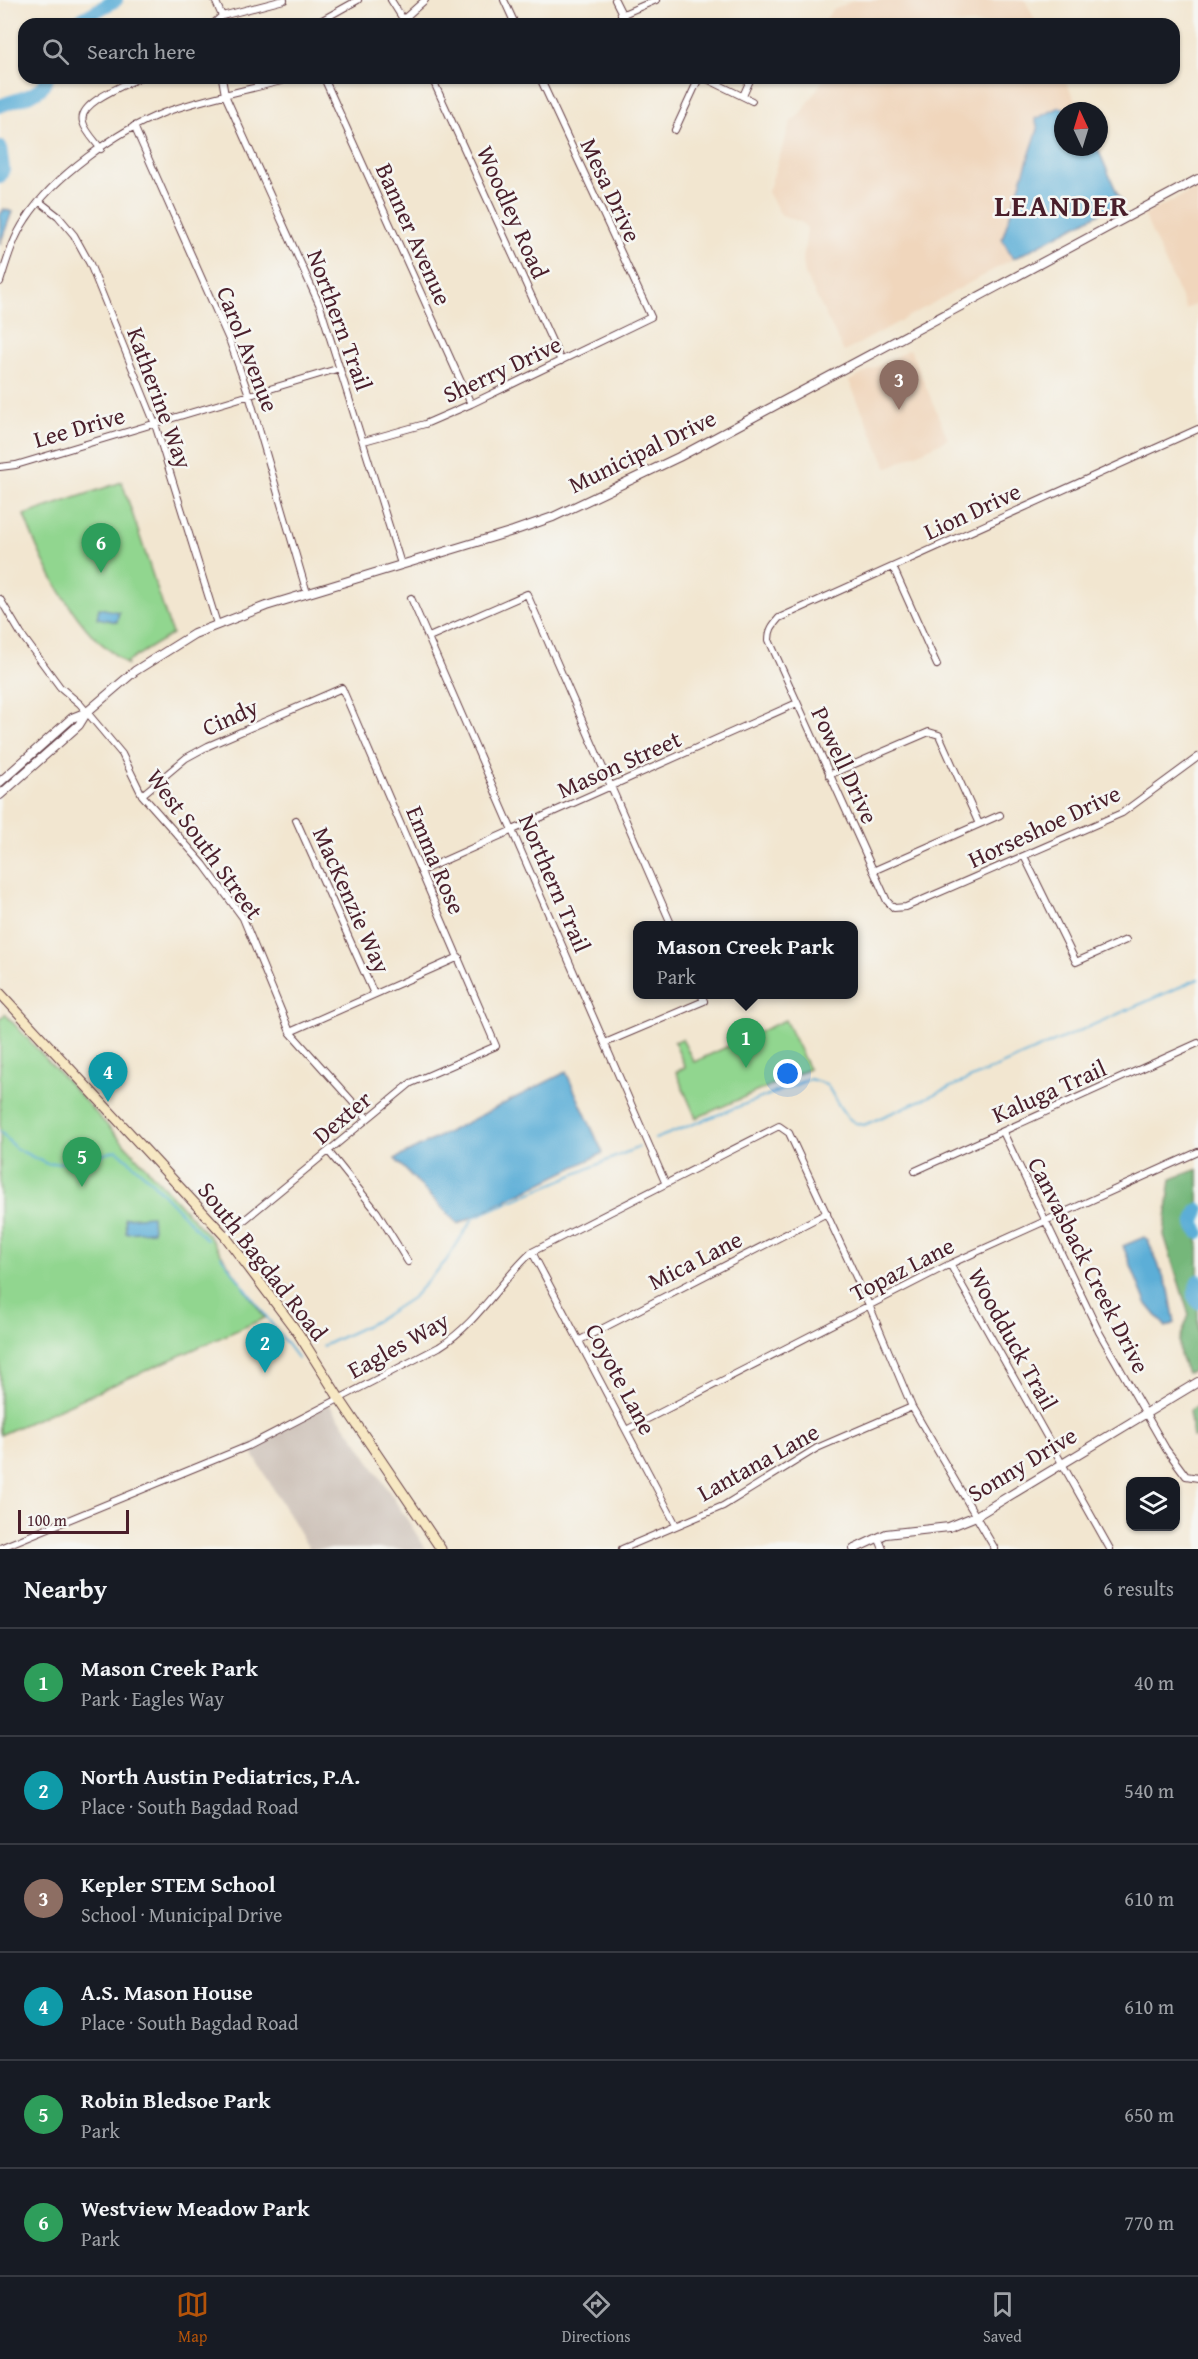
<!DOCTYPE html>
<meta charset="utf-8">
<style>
:root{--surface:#171b24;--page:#242831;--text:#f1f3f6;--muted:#9ea1a6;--line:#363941;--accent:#b45309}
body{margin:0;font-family:"Gentium Book Plus",serif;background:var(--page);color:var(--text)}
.controls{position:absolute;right:18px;bottom:18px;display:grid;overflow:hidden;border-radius:12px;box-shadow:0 2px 4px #0004}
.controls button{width:54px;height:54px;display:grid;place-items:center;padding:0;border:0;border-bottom:2px solid var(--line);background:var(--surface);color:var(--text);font:30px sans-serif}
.compass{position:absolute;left:1054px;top:102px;width:54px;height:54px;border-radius:50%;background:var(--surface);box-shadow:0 2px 4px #0004;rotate:356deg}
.scale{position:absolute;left:18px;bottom:15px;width:111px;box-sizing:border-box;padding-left:6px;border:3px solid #4a1f2b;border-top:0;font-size:16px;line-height:21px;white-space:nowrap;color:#4a1f2b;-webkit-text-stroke:4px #f6f6f2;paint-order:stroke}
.you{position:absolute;left:788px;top:1074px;width:21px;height:21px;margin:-15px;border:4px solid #fff;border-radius:50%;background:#1a73e8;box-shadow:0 0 0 9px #1a73e833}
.badge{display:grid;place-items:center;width:39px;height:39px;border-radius:50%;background:var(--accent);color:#fff;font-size:20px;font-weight:700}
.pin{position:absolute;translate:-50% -50px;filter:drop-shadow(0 2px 3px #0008)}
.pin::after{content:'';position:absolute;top:32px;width:21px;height:18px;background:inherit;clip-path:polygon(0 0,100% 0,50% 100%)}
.popup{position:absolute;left:633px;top:921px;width:225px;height:78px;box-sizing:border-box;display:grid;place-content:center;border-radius:12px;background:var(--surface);filter:drop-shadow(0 2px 4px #0005);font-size:20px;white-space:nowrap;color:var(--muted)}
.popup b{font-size:22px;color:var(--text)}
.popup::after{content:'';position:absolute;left:50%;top:100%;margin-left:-12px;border:12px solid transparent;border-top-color:var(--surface)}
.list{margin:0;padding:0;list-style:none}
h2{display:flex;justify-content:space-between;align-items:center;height:78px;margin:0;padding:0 24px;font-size:26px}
h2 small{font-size:20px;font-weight:400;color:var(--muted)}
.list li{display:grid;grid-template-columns:39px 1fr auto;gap:18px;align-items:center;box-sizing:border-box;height:108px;padding:0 24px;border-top:2px solid var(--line)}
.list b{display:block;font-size:22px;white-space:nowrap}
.list p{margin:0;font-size:20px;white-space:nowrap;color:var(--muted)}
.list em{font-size:20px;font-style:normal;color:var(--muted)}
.icon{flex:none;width:33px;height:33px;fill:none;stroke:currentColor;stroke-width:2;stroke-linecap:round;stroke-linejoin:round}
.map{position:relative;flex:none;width:1198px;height:1549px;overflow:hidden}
.search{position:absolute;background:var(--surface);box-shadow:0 2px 4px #0004;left:18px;right:18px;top:18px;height:66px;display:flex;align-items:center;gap:15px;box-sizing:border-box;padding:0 21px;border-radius:18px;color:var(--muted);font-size:22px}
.sheet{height:726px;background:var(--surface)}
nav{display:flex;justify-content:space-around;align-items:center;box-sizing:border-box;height:84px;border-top:2px solid var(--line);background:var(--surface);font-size:16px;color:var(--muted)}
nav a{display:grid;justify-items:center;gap:3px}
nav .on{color:var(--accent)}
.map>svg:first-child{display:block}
</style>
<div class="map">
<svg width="1198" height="1549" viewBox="0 0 1198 1549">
<rect width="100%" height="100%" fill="#f6f6f2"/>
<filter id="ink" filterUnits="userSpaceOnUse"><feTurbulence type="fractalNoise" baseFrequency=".0167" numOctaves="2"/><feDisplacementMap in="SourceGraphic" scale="12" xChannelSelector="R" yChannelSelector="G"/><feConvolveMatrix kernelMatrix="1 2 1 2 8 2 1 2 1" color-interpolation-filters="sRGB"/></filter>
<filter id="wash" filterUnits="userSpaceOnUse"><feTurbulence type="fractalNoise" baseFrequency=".008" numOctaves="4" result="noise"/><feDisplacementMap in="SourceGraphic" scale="24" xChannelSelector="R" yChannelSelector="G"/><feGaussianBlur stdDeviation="1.35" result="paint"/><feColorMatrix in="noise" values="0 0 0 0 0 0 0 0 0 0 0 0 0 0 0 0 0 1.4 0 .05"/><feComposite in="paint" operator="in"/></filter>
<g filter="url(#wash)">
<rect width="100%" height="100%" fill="#f2e6d0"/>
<!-- built -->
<path fill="#f0d6bc" d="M854,0H1025L1037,24H823L831,11Z
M824,78H1064L1077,104L1035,119L1038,129L1002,239L1013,259L844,352L805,274L803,261L807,228L801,222L781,215L768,192L791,121L802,113Z
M1198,188V303L1186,309L1144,215Z
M910,349L948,439L887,468L849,381Z"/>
<!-- industrial -->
<path fill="#cec2b9" d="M328,1403L358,1443L426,1549H309L248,1446Z"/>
<!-- green -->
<path fill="#91d68f" stroke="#6e7a5d" stroke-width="1.5" d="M122,482L172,634L127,662V665C114,653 97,642 86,628C58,594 39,556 24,515Z
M5,1014L209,1236L265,1318L0,1435V1019Z
M785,1020L809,1069L696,1118L676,1072L685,1067L674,1042L682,1039L694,1062Z"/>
<!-- forest -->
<path fill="#74b77a" stroke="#5f6b52" stroke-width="1.5" d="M1198,1169V1369L1187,1373L1180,1356L1179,1341L1189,1315L1164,1235L1171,1179Z
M1198,1405V1436L1193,1437L1189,1411Z"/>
<!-- water -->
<path fill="#5caed7" stroke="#536681" stroke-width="1.5" d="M1077,104L1080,111H1063V147H1097L1121,202L1013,259L1002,239L1038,129L1035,119L1060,107L1066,109Z
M4,209L12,212L0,244V215Z
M99,608L119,612L117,622L97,618Z
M566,1072L603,1153L458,1224L395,1159Z
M152,1216L153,1231L126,1233L125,1218Z
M1144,1237L1148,1240L1169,1290L1175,1323L1166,1327L1146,1303L1123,1246Z"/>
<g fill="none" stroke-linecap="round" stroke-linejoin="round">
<!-- stream -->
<path stroke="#5caed7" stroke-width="2" d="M0,1131L15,1148L47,1164L85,1160L117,1150L149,1179L207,1240
M655,1139L810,1079L826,1084C837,1099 844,1124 864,1125L1198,979
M221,1256L298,1359
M323,1346L376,1321L413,1297L446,1261L474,1217L639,1147"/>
<!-- river -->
<path stroke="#5caed7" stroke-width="14" d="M73,24L116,0
M0,106C15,99 43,96 47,78
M0,147L3,169L0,176
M1198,1210L1193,1224L1198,1232
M1198,1281L1194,1297L1198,1302"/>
</g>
</g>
<g filter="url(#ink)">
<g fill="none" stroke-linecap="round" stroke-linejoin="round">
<defs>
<path id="minor" d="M391,0L406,24
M504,0L515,24
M615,0L627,24
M621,15L656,0
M222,16L284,0
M213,24L222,16L215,0
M315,24L358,0
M398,24L425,0
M222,78L225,95L320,306L401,564
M324,78L471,404
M432,78L561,361
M705,78L752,101
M743,96L751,78
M134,126L230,342L249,395L307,593
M675,130L699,78
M101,149C95,141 85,131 83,122C77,103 125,85 139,78
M40,202L58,216L74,235L90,264L155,424L217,624
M0,282C7,260 13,238 26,219C53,177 117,131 163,113C204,98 249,90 292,78
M1198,429L779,618C772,626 769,630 769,640L887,901L894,908L906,907L1122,813L1198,757
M364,441L425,424L471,404L651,317L540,78
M0,467L16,465L340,368
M893,567L937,665
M411,598L665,1182
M0,599L21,634L60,687L80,704L122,754L142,795L204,865L243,918L290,1032L367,1118
M429,637L527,594L672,926
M829,775L929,732L939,735L979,824
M142,795L186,758L208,746L342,688L496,1046L411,1083L225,1236
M296,820L374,994
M1024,856L1076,962L1126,940
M421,871L797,703
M873,871L1000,815
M290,1032L459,957
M605,1043L704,1001L701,994
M1003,1132L1099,1332L1166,1449L1186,1476L1198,1478
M329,1152L377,1212L408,1262
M915,1171L1198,1043
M532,1252L676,1525
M950,1264L1110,1549
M580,1340L827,1213
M628,1429L950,1264L1198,1152
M878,1537L883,1549
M0,1548L248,1446L439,1347C478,1323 499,1282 532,1252L779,1126L789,1133L869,1305L912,1407L995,1549
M622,1549L723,1506L817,1448L912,1407"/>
<path id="tertiary" d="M0,782L72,718L87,712
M0,795L79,725L87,712L135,671L194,634L266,606L513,531L553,517L679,457L1198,179
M854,1549L886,1534L949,1527L976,1516L1198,1382"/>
<path id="secondary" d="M0,993L225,1236L298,1333L339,1398L441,1549"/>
</defs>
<!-- minor casing -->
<use href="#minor" stroke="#633d44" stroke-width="8"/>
<!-- tertiary casing -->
<use href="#tertiary" stroke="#633d44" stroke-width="10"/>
<!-- secondary casing -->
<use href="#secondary" stroke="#633d44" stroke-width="11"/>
<!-- minor -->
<use href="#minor" stroke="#fff" stroke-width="6"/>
<!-- tertiary -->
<use href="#tertiary" stroke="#fff" stroke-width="8"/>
<!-- secondary -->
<use href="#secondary" stroke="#f7e8c3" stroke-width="9"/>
</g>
</g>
<g text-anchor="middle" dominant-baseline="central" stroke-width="5" stroke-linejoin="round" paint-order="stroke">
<!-- street labels -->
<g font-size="24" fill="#4a1f2b" stroke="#f6f6f2">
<text transform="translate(611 190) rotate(65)">Mesa Drive</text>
<text transform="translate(513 212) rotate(66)">Woodley Road</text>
<text transform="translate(414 234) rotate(66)">Banner Avenue</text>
<text transform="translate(340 320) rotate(70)">Northern Trail</text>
<text transform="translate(248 349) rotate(69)">Carol Avenue</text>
<text transform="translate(502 369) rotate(-25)">Sherry Drive</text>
<text transform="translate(160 398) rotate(70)">Katherine Way</text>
<text transform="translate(79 427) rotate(-16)">Lee Drive</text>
<text transform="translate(642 451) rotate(-26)">Municipal Drive</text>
<text transform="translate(972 511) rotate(-25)">Lion Drive</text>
<text transform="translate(230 717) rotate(-24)">Cindy</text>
<text transform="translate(619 764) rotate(-24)">Mason Street</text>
<text transform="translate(845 765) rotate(65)">Powell Drive</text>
<text transform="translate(1044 826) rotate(-25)">Horseshoe Drive</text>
<text transform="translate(205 844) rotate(54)">West South Street</text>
<text transform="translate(436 860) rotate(67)">Emma Rose</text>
<text transform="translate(555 883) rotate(67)">Northern Trail</text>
<text transform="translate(352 900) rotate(66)">MacKenzie Way</text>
<text transform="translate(1049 1091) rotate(-24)">Kaluga Trail</text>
<text transform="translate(342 1117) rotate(-40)">Dexter</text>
<text transform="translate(695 1260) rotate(-27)">Mica Lane</text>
<text transform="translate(263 1261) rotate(52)">South Bagdad Road</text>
<text transform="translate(1089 1265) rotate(63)">Canvasback Creek Drive</text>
<text transform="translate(902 1269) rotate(-27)">Topaz Lane</text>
<text transform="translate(1013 1339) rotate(61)">Woodduck Trail</text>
<text transform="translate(398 1345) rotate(-29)">Eagles Way</text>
<text transform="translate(621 1379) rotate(62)">Coyote Lane</text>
<text transform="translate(758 1462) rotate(-29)">Lantana Lane</text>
<text transform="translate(1022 1464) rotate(-31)">Sonny Drive</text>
</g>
<!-- district labels -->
<g font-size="30" font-weight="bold" letter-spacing="1.5" fill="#4a1f2b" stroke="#f6f6f2">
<text x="1062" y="205">LEANDER</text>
</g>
</g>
</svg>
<div class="controls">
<button><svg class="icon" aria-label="layers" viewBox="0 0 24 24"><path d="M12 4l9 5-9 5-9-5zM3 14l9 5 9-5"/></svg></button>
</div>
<svg class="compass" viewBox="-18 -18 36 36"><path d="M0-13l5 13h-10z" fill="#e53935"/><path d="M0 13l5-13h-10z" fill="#9ea1a6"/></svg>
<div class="scale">100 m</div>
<div class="you"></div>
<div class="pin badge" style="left:746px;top:1068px;background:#2e9e5b">1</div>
<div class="popup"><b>Mason Creek Park</b>Park</div>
<div class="pin badge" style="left:265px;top:1373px;background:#0f9aa8">2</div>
<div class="pin badge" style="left:899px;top:410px;background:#8d6e63">3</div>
<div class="pin badge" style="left:108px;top:1102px;background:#0f9aa8">4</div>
<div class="pin badge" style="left:82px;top:1187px;background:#2e9e5b">5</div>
<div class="pin badge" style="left:101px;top:573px;background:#2e9e5b">6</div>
<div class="search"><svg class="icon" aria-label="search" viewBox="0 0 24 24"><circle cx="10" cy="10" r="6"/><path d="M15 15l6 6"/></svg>Search here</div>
</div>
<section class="sheet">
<h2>Nearby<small>6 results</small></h2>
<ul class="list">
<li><span class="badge" style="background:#2e9e5b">1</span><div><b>Mason Creek Park</b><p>Park · Eagles Way</p></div><em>40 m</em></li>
<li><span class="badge" style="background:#0f9aa8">2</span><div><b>North Austin Pediatrics, P.A.</b><p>Place · South Bagdad Road</p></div><em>540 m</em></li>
<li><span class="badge" style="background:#8d6e63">3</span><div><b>Kepler STEM School</b><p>School · Municipal Drive</p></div><em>610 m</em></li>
<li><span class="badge" style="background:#0f9aa8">4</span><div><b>A.S. Mason House</b><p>Place · South Bagdad Road</p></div><em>610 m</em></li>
<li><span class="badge" style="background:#2e9e5b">5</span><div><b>Robin Bledsoe Park</b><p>Park</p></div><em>650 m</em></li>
<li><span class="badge" style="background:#2e9e5b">6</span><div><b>Westview Meadow Park</b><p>Park</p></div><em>770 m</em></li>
</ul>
</section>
<nav>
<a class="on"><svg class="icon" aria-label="map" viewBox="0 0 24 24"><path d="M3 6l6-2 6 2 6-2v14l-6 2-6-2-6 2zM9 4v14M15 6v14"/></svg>Map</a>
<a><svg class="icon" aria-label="directions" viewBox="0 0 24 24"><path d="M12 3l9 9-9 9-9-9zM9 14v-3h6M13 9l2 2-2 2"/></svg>Directions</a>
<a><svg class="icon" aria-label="saved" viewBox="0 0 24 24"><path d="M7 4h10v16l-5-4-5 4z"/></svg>Saved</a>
</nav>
